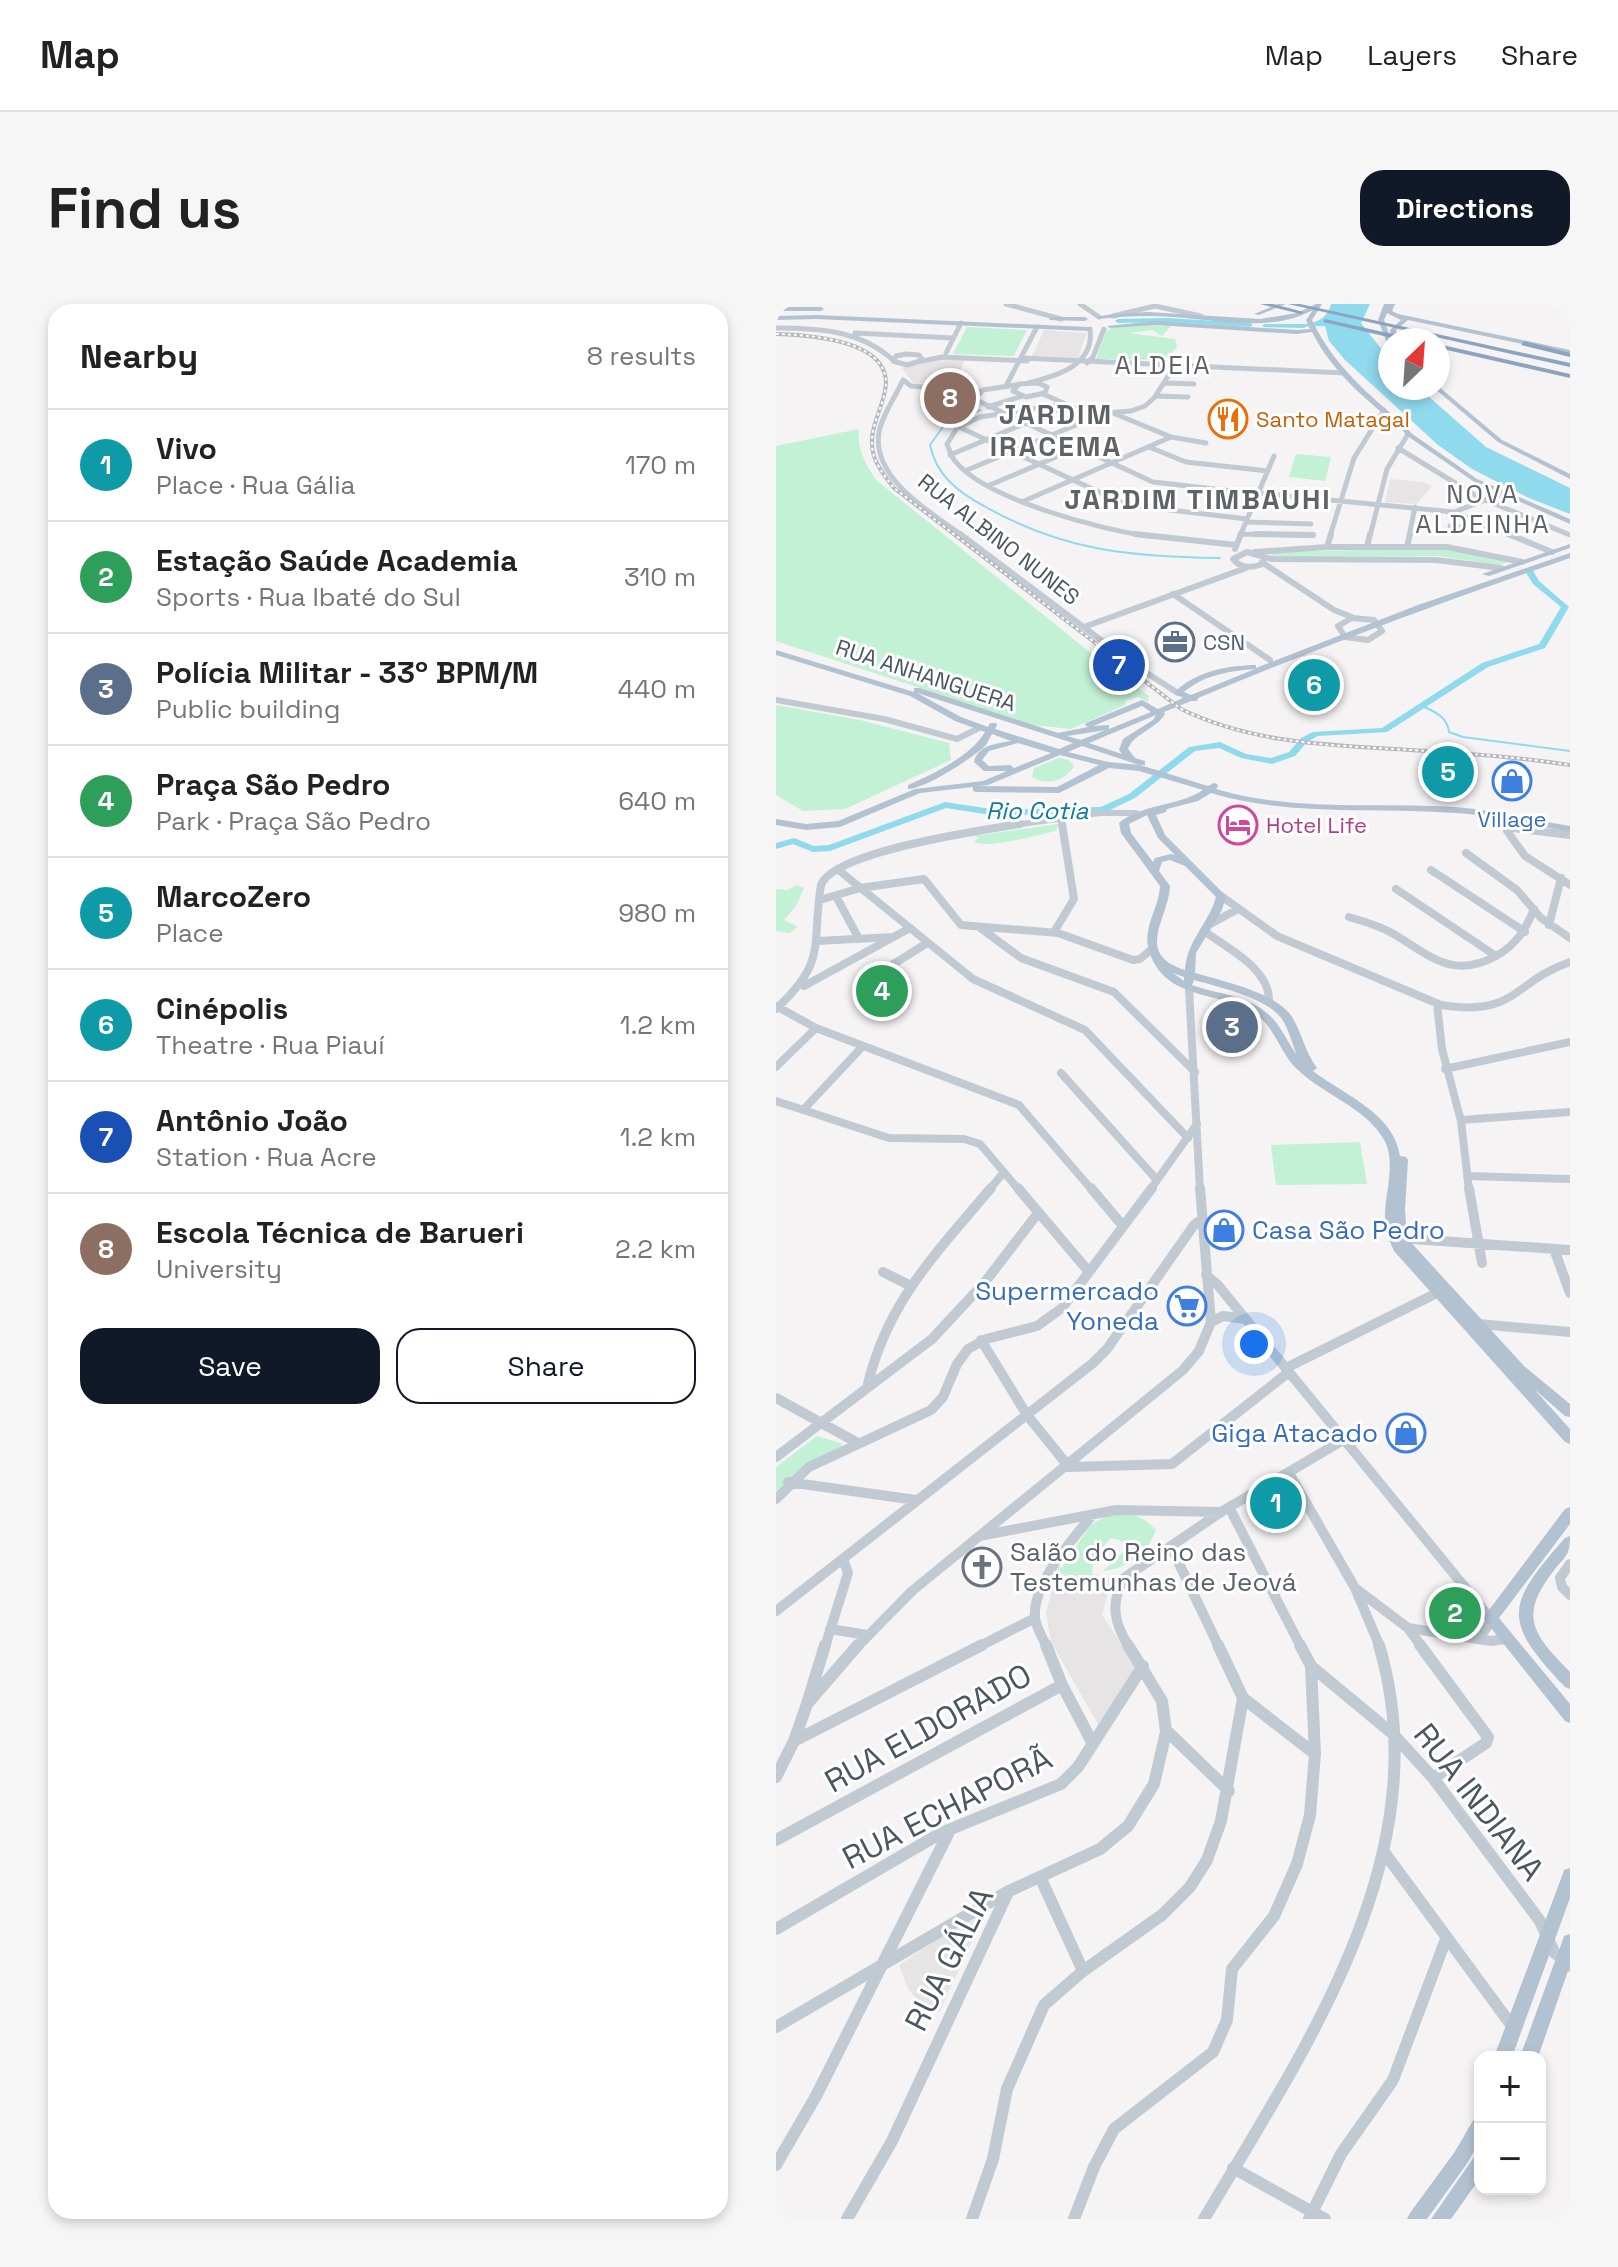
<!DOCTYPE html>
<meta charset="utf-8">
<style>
:root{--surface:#fff;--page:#f6f6f6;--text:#222;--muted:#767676;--line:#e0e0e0;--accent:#111827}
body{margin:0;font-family:"Space Grotesk",sans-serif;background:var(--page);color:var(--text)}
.controls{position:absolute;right:24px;bottom:24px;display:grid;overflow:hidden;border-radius:16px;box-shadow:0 4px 12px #0003}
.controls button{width:72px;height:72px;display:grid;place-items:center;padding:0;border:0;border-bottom:2px solid var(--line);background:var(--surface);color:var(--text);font:40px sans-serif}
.compass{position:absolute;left:602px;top:24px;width:72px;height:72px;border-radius:50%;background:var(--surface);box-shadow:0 4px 12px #0003;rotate:25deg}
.you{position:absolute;left:478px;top:1040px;width:28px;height:28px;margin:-20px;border:6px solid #fff;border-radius:50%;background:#1a73e8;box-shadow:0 0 0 12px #1a73e833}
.badge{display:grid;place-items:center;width:52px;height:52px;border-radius:50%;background:var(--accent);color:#fff;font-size:26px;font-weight:700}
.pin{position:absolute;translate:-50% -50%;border:4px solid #fff;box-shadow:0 2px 8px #0006}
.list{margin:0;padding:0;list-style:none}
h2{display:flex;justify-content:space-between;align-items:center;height:104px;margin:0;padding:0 32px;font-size:34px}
h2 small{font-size:26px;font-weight:400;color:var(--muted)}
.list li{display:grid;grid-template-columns:52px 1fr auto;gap:24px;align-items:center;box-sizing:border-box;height:112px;padding:0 32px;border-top:2px solid var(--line)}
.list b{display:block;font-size:30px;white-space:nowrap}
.list p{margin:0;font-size:26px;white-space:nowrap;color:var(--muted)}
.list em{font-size:26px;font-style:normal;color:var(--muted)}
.actions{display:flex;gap:16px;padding:24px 32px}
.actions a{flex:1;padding:18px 0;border:2px solid var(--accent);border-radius:24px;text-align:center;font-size:28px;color:var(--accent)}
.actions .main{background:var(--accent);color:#fff}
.map{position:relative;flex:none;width:794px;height:1915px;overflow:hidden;border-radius:24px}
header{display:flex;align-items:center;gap:48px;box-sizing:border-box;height:112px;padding:0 40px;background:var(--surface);border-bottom:2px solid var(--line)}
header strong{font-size:38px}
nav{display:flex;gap:44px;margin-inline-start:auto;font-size:28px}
.intro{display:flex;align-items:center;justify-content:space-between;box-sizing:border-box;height:192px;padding:0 48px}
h1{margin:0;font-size:56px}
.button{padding:20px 36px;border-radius:24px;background:var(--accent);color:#fff;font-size:28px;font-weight:700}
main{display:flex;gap:48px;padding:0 48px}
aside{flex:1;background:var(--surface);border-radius:24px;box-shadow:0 4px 12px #0003}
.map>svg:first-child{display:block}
</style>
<header>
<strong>Map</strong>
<nav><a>Map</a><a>Layers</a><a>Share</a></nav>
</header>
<div class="intro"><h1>Find us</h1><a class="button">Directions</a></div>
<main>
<aside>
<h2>Nearby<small>8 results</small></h2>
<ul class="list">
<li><span class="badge" style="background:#0f9aa8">1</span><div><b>Vivo</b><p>Place · Rua Gália</p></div><em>170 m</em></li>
<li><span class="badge" style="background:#2e9e5b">2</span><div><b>Estação Saúde Academia</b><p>Sports · Rua Ibaté do Sul</p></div><em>310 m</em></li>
<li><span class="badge" style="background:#5c6f8a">3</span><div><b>Polícia Militar - 33º BPM/M</b><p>Public building</p></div><em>440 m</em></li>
<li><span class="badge" style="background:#2e9e5b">4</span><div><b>Praça São Pedro</b><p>Park · Praça São Pedro</p></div><em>640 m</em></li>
<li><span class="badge" style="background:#0f9aa8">5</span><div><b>MarcoZero</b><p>Place</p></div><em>980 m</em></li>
<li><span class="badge" style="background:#0f9aa8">6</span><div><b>Cinépolis</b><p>Theatre · Rua Piauí</p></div><em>1.2 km</em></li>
<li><span class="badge" style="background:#1a4fb4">7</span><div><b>Antônio João</b><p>Station · Rua Acre</p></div><em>1.2 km</em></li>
<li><span class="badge" style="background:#8d6e63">8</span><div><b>Escola Técnica de Barueri</b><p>University</p></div><em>2.2 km</em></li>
</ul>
<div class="actions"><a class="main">Save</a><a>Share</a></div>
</aside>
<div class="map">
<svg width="794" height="1915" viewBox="0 0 794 1915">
<rect width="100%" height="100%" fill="#f5f3f3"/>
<!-- education -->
<path fill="#e6e4e5" d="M268,26L311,29L302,54L256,52Z
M155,55L189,56L177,81L137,79L126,64Z
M161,86L192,87L190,99L196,102L170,112L150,111V105Z
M614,175L648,178L656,182L641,200L609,198Z
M282,1263L341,1275L332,1289L326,1311L361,1363L322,1420L275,1338L270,1309Z
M210,1607L163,1709L144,1699L132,1685L123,1661L189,1617Z"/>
<!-- green -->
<path fill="#c3f1d5" d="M364,21L395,22L386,32L376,26L353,29L399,35L401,43L389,56L320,55L330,27L339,22Z
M191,23L251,26L238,52L177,50Z
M83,125C81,146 89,159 100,176L326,358L373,392L372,398L362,393L349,397V401L295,425L257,421L0,337V142Z
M520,150L555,153L549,177L513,173Z
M671,244L732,258L722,261L663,252L496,253L494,248Z
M0,401L84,416L173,439L175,456L69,505L27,507L0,491Z
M283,454L293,456L298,462C289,477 271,482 256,473L258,464Z
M282,520L280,527C261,531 213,545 197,538L203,534L198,532Z
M21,581L28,584L20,602L8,616L22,623L13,629L0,627V585L11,586Z
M584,838L591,880L500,881L495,841Z
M41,1132L65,1139L66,1142L33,1160L0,1187V1163Z
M340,1208C358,1209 367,1213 380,1226C372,1250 351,1264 327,1267L351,1244L344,1236L334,1234L317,1256L316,1274L282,1269L315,1220Z"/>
<!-- water -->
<path fill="#90daee" d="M555,0H594L585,19L614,56V84H643L710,143L794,184V210L753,194L696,165L662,141L569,56L553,37L549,22L513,23L512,21C531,21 550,20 555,0Z"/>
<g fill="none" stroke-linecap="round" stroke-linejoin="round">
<!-- stream -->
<path stroke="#90daee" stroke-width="2" d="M204,106L169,120L154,141C160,171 182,188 208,202C287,247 356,253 444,254
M646,402C659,408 671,412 673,428L687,433L794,447"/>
<!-- river -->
<path fill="#90daee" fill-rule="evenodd" d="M391,14L474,19L477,21L474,23L391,18L342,19L339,17L342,15Z
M488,20H528L531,22L528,24L486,23Z
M750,265H756L763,277L793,303L769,344L712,363L611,428L542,432L531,438L519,452L496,460L465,454L443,444L419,447L359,494L330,508L221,512L170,504L54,547L37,548L17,540L0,545V539L18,534L38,542L53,541L169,498L221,506L325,503L353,490L413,443L444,438L470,450L495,454L513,448L525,434L537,428L606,424L706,359L763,340L785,303L757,280L749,267Z"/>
<!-- minor-far4 -->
<path stroke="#c1cad2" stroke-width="5" d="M230,0L285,15
M304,0L323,13
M337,12L379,2L425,12
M0,24C42,24 84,26 117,56
M79,29L177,34
M170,49L185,19
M130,50L143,51L147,56L131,61L117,57L120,52Z
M246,54L568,69
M146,57L166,53L251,57
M311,59L317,53L328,25
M127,76C120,92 106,111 103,128C95,175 156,209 187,232
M127,76L135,82L204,87
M252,79C281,72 319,61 314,25
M262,79L271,83L269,89L250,93L237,87L243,80Z
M389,79L418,80
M246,80L207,86L198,95L377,178L482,190
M230,82L261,23
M267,90L318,113
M380,92L412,93
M288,100L204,113L181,124L171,140C173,145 175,152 179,157C209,195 325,226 373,232
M212,103L246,92
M337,109L395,133L430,139
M183,123L351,201L471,215
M373,143L410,158L492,167
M622,144L702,193L794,231
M174,151L285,104
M191,166L329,109L355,107L369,102L378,94L400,60
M214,181L301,144
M482,189L678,208L737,232
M248,197L395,133
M678,208L725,190
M470,218L535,220
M674,222L713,226
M464,230L537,231
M464,232L498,152
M554,232L578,154L608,106
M594,232L611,165L632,130
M633,232L639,203"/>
<!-- minor-far3 -->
<path stroke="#c1cad2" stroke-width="6" d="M184,230L358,361L402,389
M359,230L460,241
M479,230L537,231
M732,230L776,248
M551,243L555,230
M591,243L594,230
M631,243L634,230
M459,245L465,230
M479,248L551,243H671L746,258
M489,254L484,261C474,264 464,264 457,255L471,248L496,255L660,256L725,264
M487,259L558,306L576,313
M397,290L494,356
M576,314L598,316L606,327L592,336L569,333L562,322Z
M308,323L470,264
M0,396L108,415L181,435L203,424
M285,515L286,522
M231,522L324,509H360"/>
<!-- minor-far2 -->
<path stroke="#c1cad2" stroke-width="8" d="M794,531L737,524L731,527L749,552L794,581
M690,549L741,586L765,614L794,634
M655,566L749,628
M65,568L197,675L309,726L412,834
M620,585L720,652
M60,592L83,635
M445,592L501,632L665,701C741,713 736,678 794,658
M44,596L84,584L148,575L185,621L282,629L357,656L364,655L377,644
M573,613C587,617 601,621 614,628C652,649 674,677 720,652C740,641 750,625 758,605
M773,621L785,574
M431,622L460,606
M203,623L245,654L338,688L419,768
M428,627C451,644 495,665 493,698
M278,628L298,595L286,520
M41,637L117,633
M105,668L126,678V682L102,700L91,692L88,680Z
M105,668L151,639
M28,682L134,624
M413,685L424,886
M661,700L666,745L685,817L693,886
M0,702L40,724L243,801L316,886
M0,705C52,656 35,644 45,581C58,547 207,526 244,520
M0,763L40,724
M669,765L794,738
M285,769L381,876
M0,797L113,834L188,835L204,840L243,886
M28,805L87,742
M685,816L794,808
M691,872L794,875
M213,886L228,868
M374,886L421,820"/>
<!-- minor-far1 -->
<path stroke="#c1cad2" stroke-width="10" d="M242,884L313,968
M315,884L347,922
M693,884L706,959
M622,934L794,946
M778,945L794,989
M107,968L135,982
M430,971L441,980L714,1314
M435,1018L447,1012L469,1015
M702,1020L794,1028
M205,1036L251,1111L293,1163L396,1160L513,1068
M510,1064L661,989
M92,1080C111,998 162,947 215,884
M0,1094L80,1138
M0,1153L156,1035L209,978L262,909
M513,1169L579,1284L604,1343
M12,1178L140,1196
M0,1195L33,1163L155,1106L167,1093L181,1060L192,1045L210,1035L261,1022L286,1004L376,884
M454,1205L525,1343
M203,1232L340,1206L445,1208
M395,1243L443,1343
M794,1260L784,1274L786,1283L794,1291
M579,1284L632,1324L715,1337L730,1335
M0,1307L317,1059L331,1045L418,921L426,915
M632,1324L646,1343
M54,1325L91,1331
M693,1333L708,1327L716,1317
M49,1343L72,1269L67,1255
M81,1343L136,1287L407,1066L423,1047L435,1018L424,884
M202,1343L259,1314
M271,1343C267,1335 260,1323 259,1314C256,1279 296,1237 316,1211
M353,1343C338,1319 334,1299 348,1274L445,1208L569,1135"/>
<!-- minor -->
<path stroke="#c1cad2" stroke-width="12" d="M270,1341L286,1381L317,1440
M644,1341L712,1433L710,1439L657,1474
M535,1362L617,1430L657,1474L764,1617L778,1648L794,1662
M467,1394L539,1450
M31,1400L49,1341
M391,1427L453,1487
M18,1437L206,1341
M0,1473L18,1437L31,1400L82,1341
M0,1536L286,1381
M608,1548L736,1722
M265,1575L307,1667
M0,1625L165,1529L285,1480L302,1463L367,1362
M0,1723L231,1588L324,1545L352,1522L378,1480L390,1428L386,1397L352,1341
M0,1861L40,1792L174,1526
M457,1864L549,1915
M71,1915L116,1837L232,1588
M196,1915L217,1855L231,1785L268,1701L307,1667L386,1611L414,1583L431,1556L445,1517L467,1394L442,1341
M298,1915L318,1863L338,1825L437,1748L451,1716L456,1665L498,1612L521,1560L534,1511L539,1450L535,1362L524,1341
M428,1915C529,1744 665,1550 603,1341
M533,1915L565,1850L617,1776L670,1635"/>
<!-- major -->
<path fill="#b3c2d1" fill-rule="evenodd" d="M502,0H510L483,11L478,10Z
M540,0H546L536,16C557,61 593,91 630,122L635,129L701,175L794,215V220L697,177L630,131L625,124C591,97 556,68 536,28L521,30L380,21L334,24L331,22L380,17L521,26L534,25L530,16L537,6C495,29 442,16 397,13C372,11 348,12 323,15L320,13L337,10L372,8L484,15L521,9Z
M608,0H619L616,7L622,10L794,46V50L632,16L620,26L621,36H614V43L612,42L602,16ZM611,9L625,16L614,26L615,35L608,16Z
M0,3H45L48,5L45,7H0Z
M40,11L312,23L315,25L312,27L40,15L0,16V12Z
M275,13H309L312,15L309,17L273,16Z
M662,82L726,136L794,170V175L722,138L658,84H662Z
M794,240V244L713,272L706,270Z
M794,249V254C669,297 544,343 422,394L421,397H415L388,408L389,410C379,426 357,430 352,445L359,454L369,457V461H363L306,442L292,448L332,458L364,461L432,482L438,479L441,480L442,482L440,485C517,508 600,498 679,503C717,506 756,516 794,522V528C756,521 717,511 679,509C598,503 514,513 435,489L422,497L391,505L390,508L380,511L389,531L450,592L446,606L420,649L419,669C446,677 500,688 516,713C527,731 528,746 541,764L537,767C568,791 618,809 624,852L630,853L632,856L629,905L631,934L748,1062L794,1100V1113L789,1112L758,1085L794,1125V1140L789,1138L618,947C613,936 609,925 609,912C609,888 621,856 607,834C588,803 548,791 522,766C504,750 499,722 478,709C441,686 389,697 373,647C366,623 383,605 384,582L345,529L343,519C367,499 401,503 427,486L363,467L333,464L283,489L200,488L197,487V483L144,489L64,523L30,526L0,521V515L30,520L62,517L139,485L207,477L231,467H208L198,458C202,441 219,440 235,437L216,430C215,432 211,439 210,441C197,454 149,485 132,485V481C157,470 195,452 209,428L179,417L134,392L0,351V346L138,388V384H144L282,429L312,423L309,421L310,419L366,396L382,405L407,394L398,389C418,368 449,362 477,361H480V364L642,301ZM479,365L415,391L408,388C428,371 453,367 479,365ZM141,389L297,439L283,445L219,425L221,421L220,419H214L212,423L185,413ZM366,402L375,408L333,425V421L317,422ZM380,411L377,416L347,435L343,446L346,450L313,439ZM332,425L305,436L291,432L330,426ZM242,439L275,449L238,464L234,461L213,462L206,456L213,447ZM284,451L323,461L281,483L203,482L212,481ZM371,511L382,534L399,551L395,550L379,554L377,558L355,529L353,520ZM394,556L409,562L440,593C432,621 411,636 409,666C357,650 393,614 394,582L383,567L386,558ZM397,669L408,673V677ZM418,676C443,683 491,694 506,715C513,726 516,740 521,751C511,738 505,721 492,710C472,691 440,690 416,681Z
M794,1203V1220L723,1314L794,1400V1419L789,1417L707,1314L789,1205Z
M794,1232C794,1250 791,1251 779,1265C742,1312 756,1329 794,1368V1385L789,1383C725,1316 730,1301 789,1234Z
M794,1564V1594L736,1753H718L786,1572L788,1566Z
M794,1630V1661L762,1753H744L786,1638L788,1632Z
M704,1812V1838L690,1861L651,1915H631L634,1909L678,1849L698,1815Z
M704,1850V1874L675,1915H655L698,1853Z"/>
<!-- highway -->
<path fill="#8ba5c1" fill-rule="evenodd" d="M484,0H497L528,8L525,10Z
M512,0H524L794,59V63Z
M549,15L634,34L638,36H625L547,18Z
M748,37L794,49V53L745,41Z
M662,40L794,70V74L662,44Z"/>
<defs>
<path id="rail" d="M0,30C31,31 110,35 110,79C109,100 95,119 96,140C96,157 108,171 118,184L405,405C477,440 555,441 634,446C688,449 741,453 794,461"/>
</defs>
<!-- rail casing -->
<use href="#rail" stroke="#b5b8bd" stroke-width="4"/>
<!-- rail -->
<use href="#rail" stroke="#fff" stroke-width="2" stroke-dasharray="3" stroke-linecap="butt"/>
</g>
<!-- icons -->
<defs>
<symbol id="restaurant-ring" viewBox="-11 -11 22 22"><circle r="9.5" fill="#fff" stroke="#e8710a" stroke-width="1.5"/><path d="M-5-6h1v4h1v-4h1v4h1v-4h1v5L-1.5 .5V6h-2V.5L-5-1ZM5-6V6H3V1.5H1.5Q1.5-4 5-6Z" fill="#e8710a"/></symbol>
<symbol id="office-ring" viewBox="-11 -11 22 22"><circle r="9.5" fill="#fff" stroke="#5c6f8a" stroke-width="1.5"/><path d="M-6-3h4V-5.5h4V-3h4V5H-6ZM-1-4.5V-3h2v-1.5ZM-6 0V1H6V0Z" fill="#5c6f8a"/></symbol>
<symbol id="shop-ring" viewBox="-11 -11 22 22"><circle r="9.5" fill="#fff" stroke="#3f7fe0" stroke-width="1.5"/><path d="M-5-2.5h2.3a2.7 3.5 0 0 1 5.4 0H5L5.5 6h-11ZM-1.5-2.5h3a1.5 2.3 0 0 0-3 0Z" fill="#3f7fe0"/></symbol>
<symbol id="hotel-ring" viewBox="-11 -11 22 22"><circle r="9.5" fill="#fff" stroke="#d1479c" stroke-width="1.5"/><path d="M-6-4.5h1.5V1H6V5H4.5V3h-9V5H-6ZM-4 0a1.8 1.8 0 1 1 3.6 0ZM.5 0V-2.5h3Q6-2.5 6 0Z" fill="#d1479c"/></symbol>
<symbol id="supermarket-ring" viewBox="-11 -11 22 22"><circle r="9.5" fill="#fff" stroke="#3f7fe0" stroke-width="1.5"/><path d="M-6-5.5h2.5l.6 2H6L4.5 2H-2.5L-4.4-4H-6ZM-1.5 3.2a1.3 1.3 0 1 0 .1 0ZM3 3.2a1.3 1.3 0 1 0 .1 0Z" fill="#3f7fe0"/></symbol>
<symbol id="church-ring" viewBox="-11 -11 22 22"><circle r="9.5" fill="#fff" stroke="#6b7280" stroke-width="1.5"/><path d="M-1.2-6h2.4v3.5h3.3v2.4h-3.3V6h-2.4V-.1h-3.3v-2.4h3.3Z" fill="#6b7280"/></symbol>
</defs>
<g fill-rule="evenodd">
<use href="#restaurant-ring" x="430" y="93" width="44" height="44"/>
<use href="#office-ring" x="377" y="316" width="44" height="44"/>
<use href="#shop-ring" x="714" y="455" width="44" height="44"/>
<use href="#hotel-ring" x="440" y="499" width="44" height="44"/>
<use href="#shop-ring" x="426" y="904" width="44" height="44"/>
<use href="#supermarket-ring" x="389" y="980" width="44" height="44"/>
<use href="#shop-ring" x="608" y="1107" width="44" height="44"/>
<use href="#church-ring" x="184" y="1241" width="44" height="44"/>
</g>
<g text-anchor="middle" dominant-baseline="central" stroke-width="6" stroke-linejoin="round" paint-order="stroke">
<!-- far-food labels -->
<g font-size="22" fill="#c56008" stroke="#fff" text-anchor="start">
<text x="480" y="115">Santo Matagal</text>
</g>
<!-- far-street labels -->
<g font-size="22" fill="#4a5661" stroke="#fff">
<text transform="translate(223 235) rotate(38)">RUA ALBINO NUNES</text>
<text transform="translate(150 371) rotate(18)">RUA ANHANGUERA</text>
</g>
<!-- far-service labels -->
<g font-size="22" fill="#4e5e75" stroke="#fff" text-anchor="start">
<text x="427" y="338">CSN</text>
</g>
<!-- far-shop labels -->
<g font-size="22" fill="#366cbe" stroke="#fff">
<text x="736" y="515">Village</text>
</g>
<!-- far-hotel labels -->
<g font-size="22" fill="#b23c85" stroke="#fff" text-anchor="start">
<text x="490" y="521">Hotel Life</text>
</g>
<!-- far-water labels -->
<g font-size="24" font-style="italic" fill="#0c7c9b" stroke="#fff">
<text x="261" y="506">Rio Cotia</text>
</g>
<!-- far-quarter labels -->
<g font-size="26" letter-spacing="2" fill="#5f6368" stroke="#fff">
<text x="387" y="61">ALDEIA</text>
<text x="707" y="190">NOVA<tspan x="707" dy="30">ALDEINHA</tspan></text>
</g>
<!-- shop labels -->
<g font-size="26" fill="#366cbe" stroke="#fff" text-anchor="end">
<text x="476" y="926" text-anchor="start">Casa São Pedro</text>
<text x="383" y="987">Supermercado<tspan x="383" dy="30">Yoneda</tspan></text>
<text x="602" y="1129">Giga Atacado</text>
</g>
<!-- worship labels -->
<g font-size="26" fill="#5b616d" stroke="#fff" text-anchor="start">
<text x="234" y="1248">Salão do Reino das<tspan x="234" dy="30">Testemunhas de Jeová</tspan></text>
</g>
<!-- far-district labels -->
<g font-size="28" font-weight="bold" letter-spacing="2" fill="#5f6368" stroke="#fff">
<text x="280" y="110">JARDIM<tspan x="280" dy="32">IRACEMA</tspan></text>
<text x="422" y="195">JARDIM TIMBAUHI</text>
</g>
<!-- near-street labels -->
<g font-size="32" fill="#4a5661" stroke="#fff">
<text transform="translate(152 1424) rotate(-29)">RUA ELDORADO</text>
<text transform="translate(703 1498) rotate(52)">RUA INDIANA</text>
<text transform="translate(171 1504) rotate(-27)">RUA ECHAPORÃ</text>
<text transform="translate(173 1655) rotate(-63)">RUA GÁLIA</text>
</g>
</g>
</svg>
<div class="controls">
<button>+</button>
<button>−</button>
</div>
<svg class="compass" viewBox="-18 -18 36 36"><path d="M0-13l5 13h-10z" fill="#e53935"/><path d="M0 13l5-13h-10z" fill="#767676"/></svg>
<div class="you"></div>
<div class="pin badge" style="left:500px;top:1199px;background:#0f9aa8">1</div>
<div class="pin badge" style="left:679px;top:1309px;background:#2e9e5b">2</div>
<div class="pin badge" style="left:456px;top:723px;background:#5c6f8a">3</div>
<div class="pin badge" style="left:106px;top:687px;background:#2e9e5b">4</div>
<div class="pin badge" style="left:672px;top:468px;background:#0f9aa8">5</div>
<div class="pin badge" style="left:538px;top:381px;background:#0f9aa8">6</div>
<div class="pin badge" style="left:343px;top:361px;background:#1a4fb4">7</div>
<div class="pin badge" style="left:174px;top:94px;background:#8d6e63">8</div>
</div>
</main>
